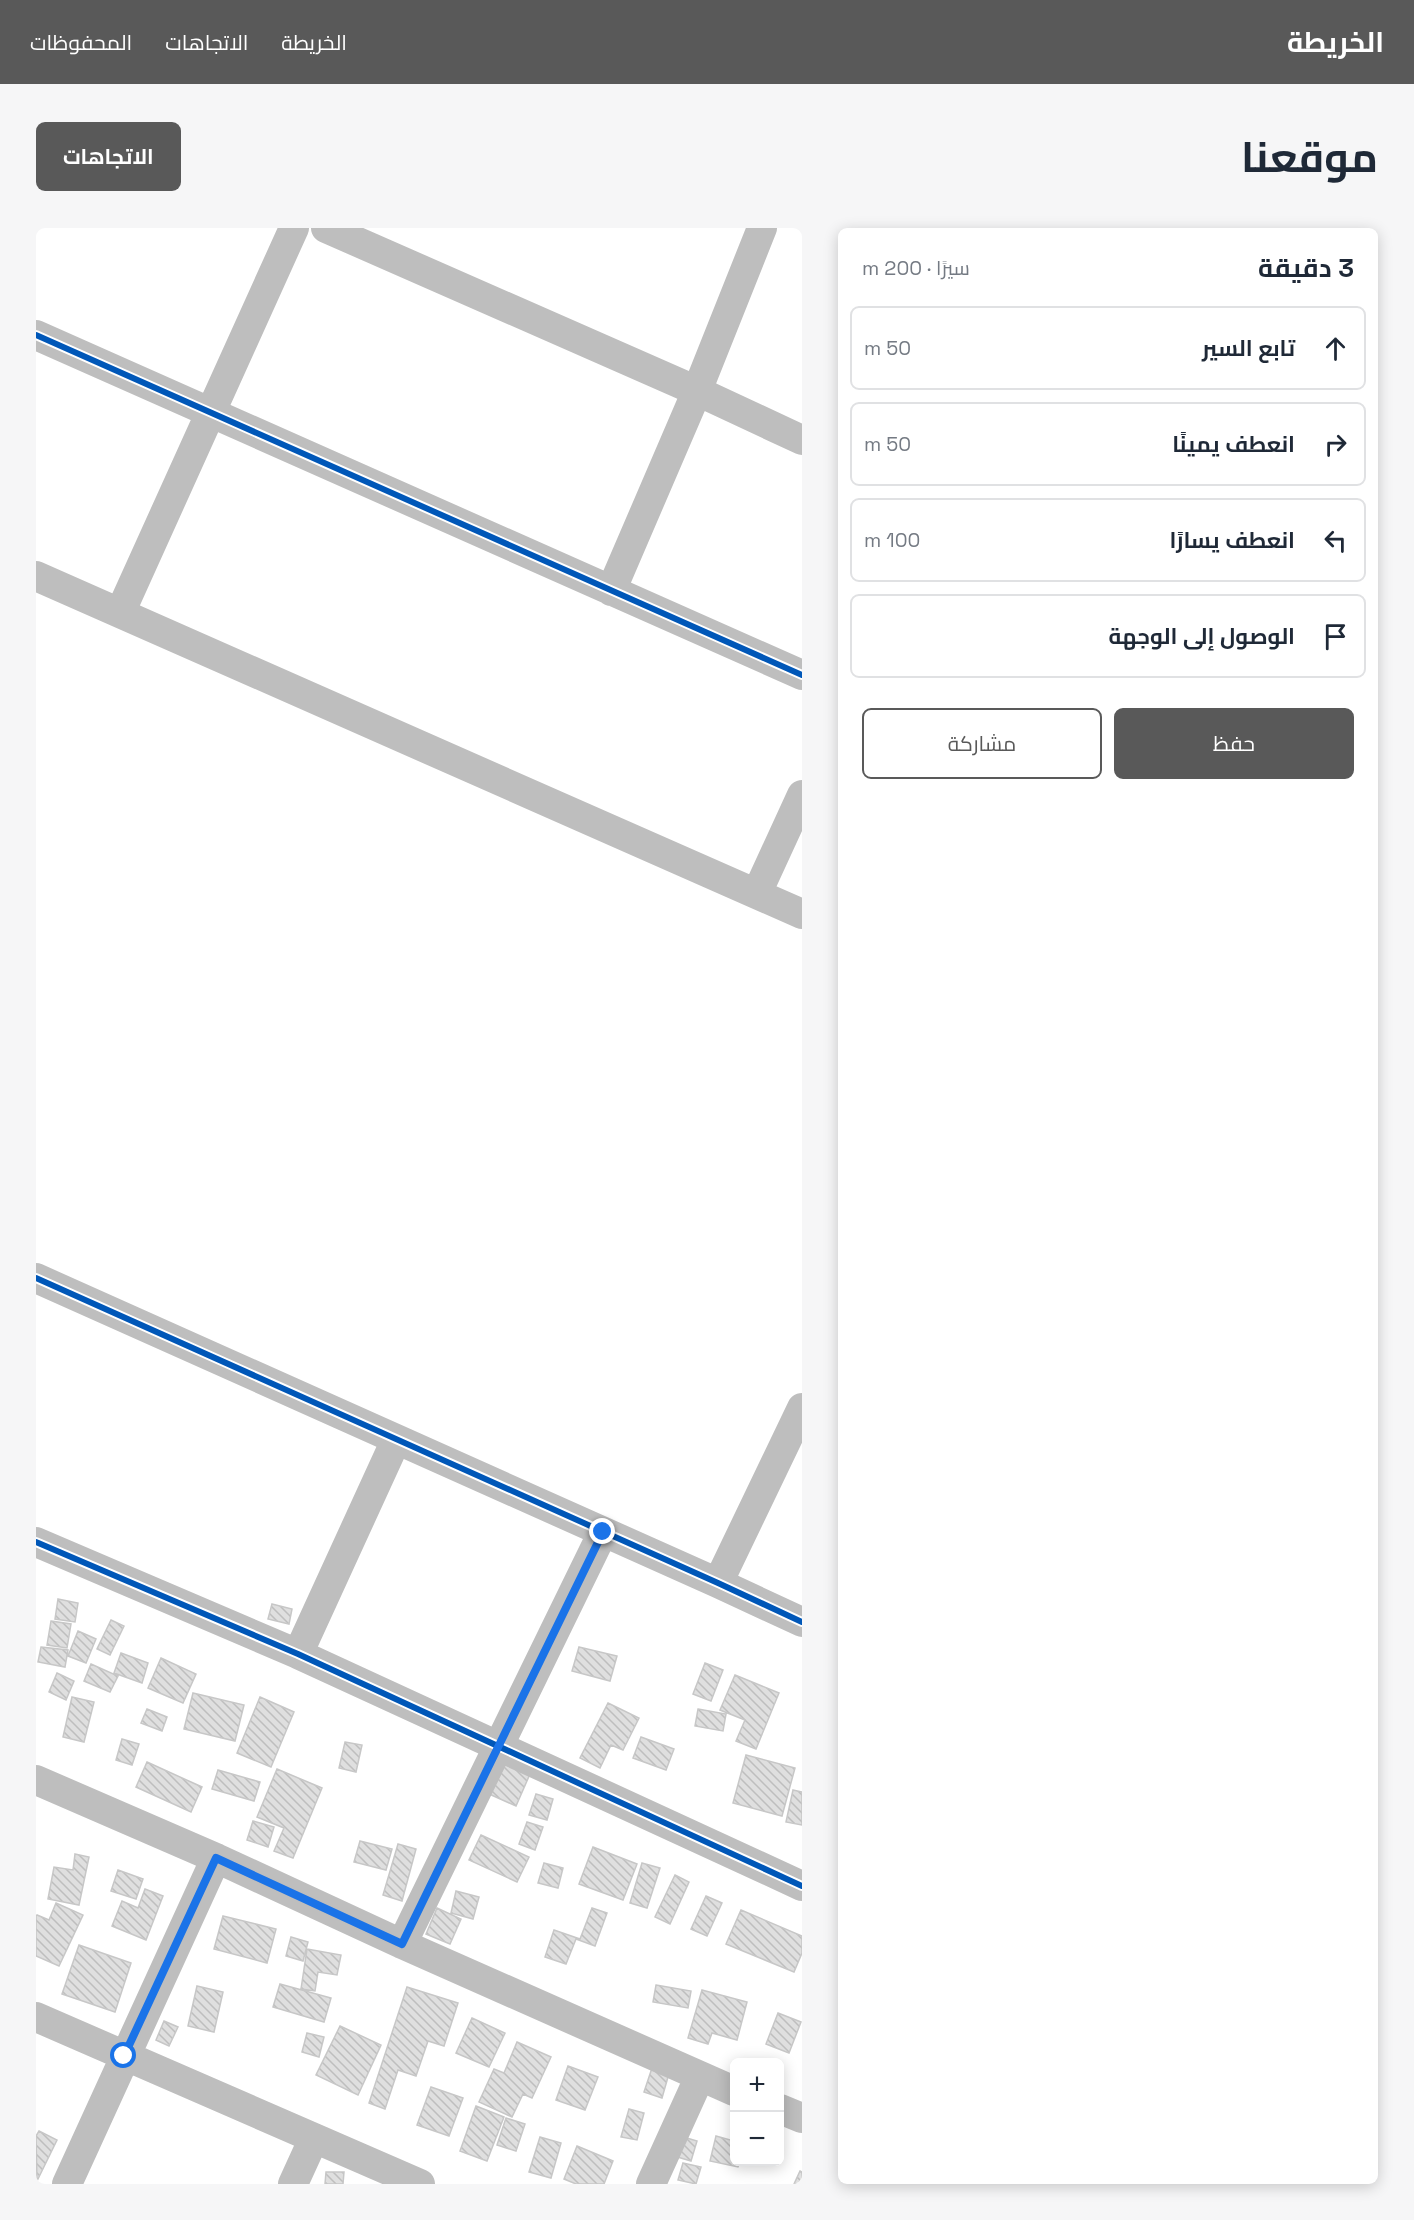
<!DOCTYPE html>
<html lang="ar">
<meta charset="utf-8">
<style>
:root{--surface:#fff;--page:#f6f6f7;--text:#1f2937;--muted:#747a83;--line:#e0e1e3;--accent:#595959}
body{margin:0;font-family:"Space Grotesk",Cairo,sans-serif;background:var(--page);color:var(--text);direction:rtl}
.controls{position:absolute;right:18px;bottom:18px;display:grid;overflow:hidden;border-radius:9px;box-shadow:0 3px 15px #0003}
.controls button{width:54px;height:54px;display:grid;place-items:center;padding:0;border:0;border-bottom:2px solid var(--line);background:var(--surface);color:var(--text);font:30px sans-serif}
.stop{position:absolute;width:18px;height:18px;margin:-14px;border:4px solid #1a73e8;border-radius:50%;background:#fff}
.stop.end{background:#1a73e8;border-color:#fff;box-shadow:0 2px 6px #0008}
.list{margin:0;padding:0;list-style:none}
h2{display:flex;justify-content:space-between;align-items:center;height:78px;margin:0;padding:0 24px;font-size:26px}
h2 small{font-size:20px;font-weight:400;color:var(--muted)}
.list li{display:grid;grid-template-columns:39px 1fr auto;gap:18px;align-items:center;box-sizing:border-box;height:84px;margin:0 12px 12px;padding:0 12px;border:2px solid var(--line);border-radius:9px}
.list b{display:block;font-size:22px;white-space:nowrap}
.list em{font-size:20px;font-style:normal;color:var(--muted)}
.actions{display:flex;gap:12px;padding:18px 24px}
.actions a{flex:1;padding:14px 0;border:2px solid var(--accent);border-radius:9px;text-align:center;font-size:21px;color:var(--accent)}
.actions .main{background:var(--accent);color:#fff}
.icon{flex:none;width:33px;height:33px;fill:none;stroke:currentColor;stroke-width:2;stroke-linecap:round;stroke-linejoin:round}
.map{position:relative;flex:none;width:766px;height:1956px;overflow:hidden;direction:ltr;border-radius:9px}
header{display:flex;align-items:center;gap:36px;box-sizing:border-box;height:84px;padding:0 30px;background:var(--accent);color:#fff}
header strong{font-size:28px}
nav{display:flex;gap:33px;margin-inline-start:auto;font-size:21px}
.intro{display:flex;align-items:center;justify-content:space-between;box-sizing:border-box;height:144px;padding:0 36px}
h1{margin:0;font-size:42px}
.button{padding:15px 27px;border-radius:9px;background:var(--accent);color:#fff;font-size:21px;font-weight:700}
main{display:flex;gap:36px;padding:0 36px}
aside{flex:1;background:var(--surface);border-radius:9px;box-shadow:0 3px 15px #0003}
.map>svg:first-child{display:block}
</style>
<header>
<strong>الخريطة</strong>
<nav><a>الخريطة</a><a>الاتجاهات</a><a>المحفوظات</a></nav>
</header>
<div class="intro"><h1>موقعنا</h1><a class="button">الاتجاهات</a></div>
<main>
<aside>
<h2>3 دقيقة<small>سيرًا · 200 m</small></h2>
<ul class="list">
<li><svg class="icon" aria-label="ahead" viewBox="0 0 24 24"><path d="M12 20V5M6 11l6-6 6 6"/></svg><div><b>تابع السير</b></div><em>50 m</em></li>
<li><svg class="icon" aria-label="right" viewBox="0 0 24 24"><path d="M7 20v-9h11M14 6l5 5-5 5"/></svg><div><b>انعطف يمينًا</b></div><em>50 m</em></li>
<li><svg class="icon" aria-label="left" viewBox="0 0 24 24"><path d="M17 20v-9H6M10 6l-5 5 5 5"/></svg><div><b>انعطف يسارًا</b></div><em>100 m</em></li>
<li><svg class="icon" aria-label="arrive" viewBox="0 0 24 24"><path d="M6 21V4h12l-3 4 3 4H6"/></svg><div><b>الوصول إلى الوجهة</b></div></li>
</ul>
<div class="actions"><a class="main">حفظ</a><a>مشاركة</a></div>
</aside>
<div class="map">
<svg width="766" height="1956" viewBox="0 0 766 1956">
<defs>
<pattern id="building-back-hatch" width="6" height="6" patternUnits="userSpaceOnUse" patternTransform="scale(1.5)"><rect width="6" height="6" fill="#dfdfdf"/><path d="M-1 5l2 2M0 0l6 6M5-1l2 2" fill="none" stroke="#bebebe"/></pattern>
</defs>
<rect width="100%" height="100%" fill="#fff"/>
<!-- building -->
<path fill="url(#building-back-hatch)" stroke="#c7c7c7" stroke-width="1.5" d="M22,1371L42,1375L39,1394L19,1391Z
M236,1376L256,1381L253,1396L232,1391Z
M75,1392L88,1398L74,1427L61,1421Z
M15,1393L35,1396L31,1420L11,1417Z
M42,1403L60,1411L50,1435L32,1428Z
M5,1419L32,1422L29,1439L2,1434Z
M543,1419L581,1428L574,1453L536,1443Z
M85,1425L112,1435L106,1455L78,1445Z
M125,1430L160,1446L147,1475L112,1460Z
M669,1435L687,1442L675,1473L657,1466Z
M55,1436L82,1448L74,1464L48,1453Z
M21,1445L38,1453L30,1472L13,1464Z
M699,1447L743,1465L720,1521L700,1513L709,1492L684,1482Z
M157,1465L208,1477L199,1513L148,1501Z
M36,1469L58,1474L48,1514L27,1509Z
M224,1469L258,1484L235,1539L201,1525Z
M572,1475L603,1490L587,1522L575,1517L564,1540L544,1530Z
M111,1481L131,1489L126,1503L105,1495Z
M662,1481L690,1486L687,1503L659,1498Z
M605,1509L638,1521L630,1542L597,1530Z
M86,1511L103,1516L96,1537L80,1532Z
M309,1514L326,1517L320,1544L303,1540Z
M710,1527L759,1540L746,1588L697,1575Z
M111,1534L166,1559L155,1584L100,1559Z
M464,1534L494,1546L480,1578L451,1565Z
M241,1541L286,1560L257,1630L238,1623L248,1600L221,1589Z
M182,1542L224,1554L218,1573L176,1561Z
M757,1562L766,1564V1597L750,1594Z
M500,1566L517,1571L511,1592L493,1587Z
M217,1593L238,1599L232,1619L211,1612Z
M491,1594L507,1599L499,1622L483,1616Z
M445,1607L493,1629L481,1654L433,1632Z
M324,1613L356,1621L350,1642L318,1634Z
M362,1616L380,1621L366,1673L347,1667Z
M557,1619L601,1636L587,1672L543,1656Z
M39,1626L53,1629L43,1677L12,1671L18,1639L37,1642Z
M508,1635L527,1640L522,1660L502,1655Z
M606,1635L624,1640L611,1680L594,1675Z
M82,1642L107,1651L100,1671L75,1663Z
M639,1647L653,1654L634,1696L619,1689Z
M109,1661L127,1668L110,1712L76,1698L86,1673L102,1680Z
M420,1663L443,1669L437,1691L415,1685Z
M670,1668L686,1675L671,1708L655,1701Z
M20,1675L47,1687L23,1738L0,1728V1688L1,1687L13,1692Z
M401,1680L425,1691L414,1716L390,1706Z
M556,1680L571,1685L559,1718L540,1711L530,1736L509,1729L518,1702L544,1711Z
M705,1682L766,1708V1725L758,1744L690,1716Z
M187,1688L240,1701L231,1735L178,1721Z
M255,1709L272,1714L267,1733L250,1728Z
M43,1717L95,1735L79,1784L26,1766Z
M271,1721L305,1727L301,1747L282,1744L279,1763L265,1761Z
M244,1756L295,1770L288,1794L237,1779Z
M620,1757L655,1763L652,1780L617,1774Z
M161,1758L187,1764L178,1804L152,1798Z
M371,1759L422,1775L408,1818L392,1813L380,1848L362,1842L349,1881L333,1875Z
M666,1762L711,1774L701,1812L676,1805L672,1816L652,1810Z
M742,1785L765,1794L753,1825L730,1816Z
M436,1790L469,1805L453,1839L420,1825Z
M128,1793L142,1799L133,1818L120,1812Z
M304,1798L345,1817L322,1867L280,1847Z
M271,1805L288,1809L283,1829L266,1824Z
M481,1814L515,1829L496,1870L487,1866L476,1889L443,1874L458,1841L468,1845Z
M617,1837L634,1842L626,1870L608,1864Z
M532,1838L562,1849L549,1882L520,1872Z
M395,1859L427,1870L413,1908L381,1897Z
M440,1878L468,1889L451,1933L424,1923Z
M593,1881L608,1885L601,1912L585,1909Z
M470,1890L489,1896L480,1923L461,1917Z
M3,1903L21,1912L1,1953L0,1908Z
M644,1908L661,1913L655,1933L638,1928Z
M680,1908L698,1913V1934H704L702,1939L674,1933Z
M504,1909L525,1915L515,1950L493,1944Z
M541,1918L577,1933L568,1956H540L528,1951Z
M647,1935L665,1939L660,1956L642,1952Z
M764,1943L766,1944V1956H758Z
M290,1944H308L307,1956H289Z"/>
<g fill="none" stroke-linecap="round" stroke-linejoin="round">
<!-- street -->
<path stroke="#bebebe" stroke-width="30" d="M290,0L661,163L766,212
M0,107L766,447
M0,348L766,686
M575,363L661,163L726,0
M84,385L258,0
M721,665L766,567
M0,1050L682,1355L766,1394
M0,1314L262,1426L766,1658
M682,1355L766,1180
M262,1426L360,1212
M0,1552L180,1630L366,1716L698,1863
M366,1716L567,1304
M0,1789L384,1956
M744,1881L766,1890
M31,1956L180,1630
M257,1956L278,1910
M615,1956L664,1848"/>
<defs>
<path id="cycleway" d="M0,107L766,447
M0,1050L682,1355L766,1394
M0,1314L262,1426L766,1658"/>
</defs>
<!-- cycleway casing -->
<use href="#cycleway" stroke="#fff" stroke-width="10"/>
<!-- cycleway -->
<use href="#cycleway" stroke="#0057b8" stroke-width="6"/>
</g>
<g fill="none" stroke-linecap="round" stroke-linejoin="round">
<!-- route -->
<path stroke="#1a73e8" stroke-width="8" d="M88,1828L180,1630L366,1716L567,1304"/>
</g>
</svg>
<div class="controls">
<button>+</button>
<button>−</button>
</div>
<div class="stop" style="left:88px;top:1828px"></div>
<div class="stop end" style="left:567px;top:1304px"></div>
</div>
</main>
